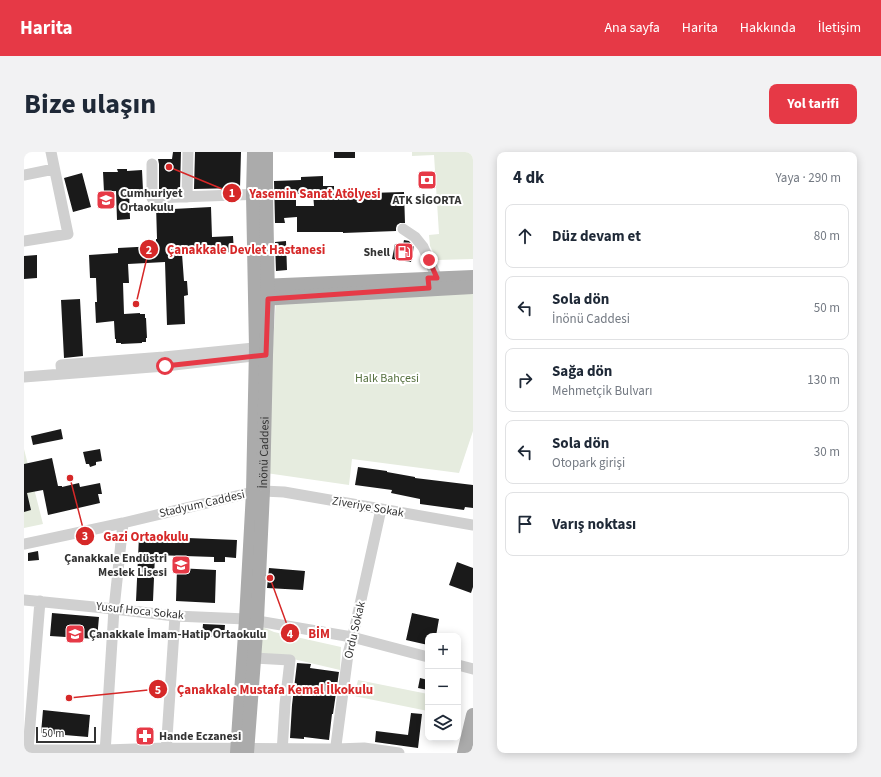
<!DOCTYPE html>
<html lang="tr">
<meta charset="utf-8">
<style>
:root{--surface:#fff;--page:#f2f2f3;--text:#1f2937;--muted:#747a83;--line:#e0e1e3;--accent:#e63946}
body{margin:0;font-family:"Source Sans 3",sans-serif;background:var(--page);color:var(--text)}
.controls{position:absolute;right:12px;bottom:12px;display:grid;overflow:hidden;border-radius:8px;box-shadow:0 2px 10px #0003}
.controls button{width:36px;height:36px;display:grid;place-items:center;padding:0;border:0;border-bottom:1px solid var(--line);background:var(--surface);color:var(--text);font:20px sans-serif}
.scale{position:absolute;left:12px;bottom:10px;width:60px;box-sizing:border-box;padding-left:4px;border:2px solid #333;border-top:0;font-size:11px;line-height:14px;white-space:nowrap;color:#333;-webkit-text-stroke:3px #fff;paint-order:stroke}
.stop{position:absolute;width:12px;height:12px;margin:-9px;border:3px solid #e63946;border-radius:50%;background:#fff}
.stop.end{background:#e63946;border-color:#fff;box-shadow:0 1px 4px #0008}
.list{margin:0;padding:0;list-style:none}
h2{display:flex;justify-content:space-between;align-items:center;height:52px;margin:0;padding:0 16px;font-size:17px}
h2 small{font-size:13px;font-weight:400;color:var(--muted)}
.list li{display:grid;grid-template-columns:26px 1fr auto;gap:12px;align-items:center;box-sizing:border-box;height:64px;margin:0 8px 8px;padding:0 8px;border:1px solid var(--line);border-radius:8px}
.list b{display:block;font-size:15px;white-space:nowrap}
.list p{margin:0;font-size:13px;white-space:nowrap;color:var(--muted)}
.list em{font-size:13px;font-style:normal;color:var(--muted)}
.icon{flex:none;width:22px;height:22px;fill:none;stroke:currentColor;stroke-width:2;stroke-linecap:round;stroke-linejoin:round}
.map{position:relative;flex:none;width:449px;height:601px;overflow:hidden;border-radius:8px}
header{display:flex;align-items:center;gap:24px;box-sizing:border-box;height:56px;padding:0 20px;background:var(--accent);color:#fff}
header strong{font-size:19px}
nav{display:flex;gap:22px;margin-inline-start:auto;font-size:14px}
.intro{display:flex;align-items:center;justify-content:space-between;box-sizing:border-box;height:96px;padding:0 24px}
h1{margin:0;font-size:28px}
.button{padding:10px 18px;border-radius:8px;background:var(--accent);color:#fff;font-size:14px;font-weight:700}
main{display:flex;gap:24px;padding:0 24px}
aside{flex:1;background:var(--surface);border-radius:8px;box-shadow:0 2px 10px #0003}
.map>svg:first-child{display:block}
</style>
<header>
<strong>Harita</strong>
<nav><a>Ana sayfa</a><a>Harita</a><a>Hakkında</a><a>İletişim</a></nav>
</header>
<div class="intro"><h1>Bize ulaşın</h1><a class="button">Yol tarifi</a></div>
<main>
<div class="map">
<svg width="449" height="601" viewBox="0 0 449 601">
<rect width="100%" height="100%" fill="#fff"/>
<!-- green -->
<path fill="#e6ecdf" d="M388,0H449V107L413,108L406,94L405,83L415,82L410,3L388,4Z
M449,136V279L435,321L328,307L325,333L242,321L246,235L252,148Z
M0,297L19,372L0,376Z
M234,473L250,480L317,495L316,518L265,506L232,501Z
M334,528L404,542V559L330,544Z"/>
<!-- building -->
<path fill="#1a1a1a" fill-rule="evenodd" d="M149,0H157L156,38L135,39V12L134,7H148Z
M171,0H217L216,36L170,37Z
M310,0H331V6H310Z
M93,17H103V19L118,18L119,38H105L106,67L93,68L92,39L80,40L79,20H94Z
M58,21L67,55L49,60L40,26Z
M299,24V34H310V42L380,40L381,71H376L373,73L372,76V79L319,81V80H273V65L260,66L261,71H251L250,29L277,28V25ZM289,41L290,54H272V42Z
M149,52V57L187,55L188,85L209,84L210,100L158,102L160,129H163L164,143L160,144L161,172L143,173L141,110L104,112L105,131H99L100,162L116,161V162H121V166H122L123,186H122V190H118V191L97,192V191H92V187H91L90,169L72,171L71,150H73L72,126H66L65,103L94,101V96L132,94V87H133L132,53Z
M380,88L385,89L390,95L387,110L368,107L371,92L379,93Z
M262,89L263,118L252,119L251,90Z
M13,103V126L0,127V104Z
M56,147L59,204L40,206L37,148Z
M37,277L39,287L9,293L7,284Z
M76,297L78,309L72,310V313L66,315L65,312H62L59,300Z
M28,306L34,334H38V335L55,331L56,335L76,331L78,342H74L76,351L24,363L19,338L3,341L7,358L0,360V312Z
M334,315L363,319V320L391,325V326L449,333V356L441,355L440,358L396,352V347L367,341L368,338L331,333Z
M115,384L213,388L212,406L201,405V410H190V405L131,403L129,449H112Z
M14,399L15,408L4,409V401Z
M433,410L449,416V435L447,441L425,433Z
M153,416L192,418L191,451L152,449Z
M245,416L281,419L279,438L243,436Z
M28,461L75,465L73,487L26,484Z
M388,461L415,467L412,484H404V493L382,488Z
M179,472L201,473L200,486L178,484Z
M273,511L287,512L286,516L315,520L309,562H308L305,588L280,585V587L266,586L268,553Z
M396,526L404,528V538L394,536Z
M19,558L66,563L64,585L17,581Z
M387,561L398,562L394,596L351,590L352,579L384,583Z"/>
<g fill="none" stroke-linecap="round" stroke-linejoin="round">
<!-- minor -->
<path stroke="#d0d0d0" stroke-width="11" d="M128,12V46L237,42
M0,23L30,17
M163,45L164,0
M379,77L391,85L399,95L413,126
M0,89L44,82L27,0
M38,222L37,213L140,205L239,195
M0,225L141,214L239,203
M0,392L99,371L229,340L239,339L260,340L449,373
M0,448L90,457L151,464L222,467L328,485L404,505
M229,506L266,508L261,552L258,601
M434,513L449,517
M0,598H81L142,596L312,597L340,596L375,601
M4,598L16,449
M81,601L90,457L99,371
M142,601L151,464
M311,601L324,502L331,475L357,357"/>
<!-- major -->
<g stroke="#ababab" stroke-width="14">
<path d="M236,134L449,125"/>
<path d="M236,147L449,135"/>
<path d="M213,601L222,467L229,340L232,196L229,43L230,0"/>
<path id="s1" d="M223,601L233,468L239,339L242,203L244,147L242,42V0"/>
<path d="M440,601L449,563"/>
</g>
</g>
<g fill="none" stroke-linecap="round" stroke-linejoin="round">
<!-- route -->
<path stroke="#e63946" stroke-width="5" d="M141,214L242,203L244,147L405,136L404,126H413L405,108"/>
</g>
<!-- icons -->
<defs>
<symbol id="bank-square" viewBox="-11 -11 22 22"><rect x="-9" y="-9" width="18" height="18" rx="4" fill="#e63946" stroke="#fff"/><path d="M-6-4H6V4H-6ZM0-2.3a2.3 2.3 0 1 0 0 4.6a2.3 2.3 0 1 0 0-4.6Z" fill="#fff"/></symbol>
<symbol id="school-square" viewBox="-11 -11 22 22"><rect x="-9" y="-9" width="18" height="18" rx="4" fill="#e63946" stroke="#fff"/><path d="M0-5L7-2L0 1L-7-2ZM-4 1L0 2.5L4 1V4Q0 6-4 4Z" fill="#fff"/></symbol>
<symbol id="fuel-square" viewBox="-11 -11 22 22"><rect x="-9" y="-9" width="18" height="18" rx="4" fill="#e63946" stroke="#fff"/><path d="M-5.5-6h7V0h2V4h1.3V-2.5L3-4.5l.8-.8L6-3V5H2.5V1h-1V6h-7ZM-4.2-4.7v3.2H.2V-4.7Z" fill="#fff"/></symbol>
<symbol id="pharmacy-square" viewBox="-11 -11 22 22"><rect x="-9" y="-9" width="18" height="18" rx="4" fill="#e63946" stroke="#fff"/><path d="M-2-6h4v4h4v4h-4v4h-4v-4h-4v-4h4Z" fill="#fff"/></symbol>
</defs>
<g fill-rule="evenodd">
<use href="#bank-square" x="392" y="17" width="22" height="22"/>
<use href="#school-square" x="71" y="37" width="22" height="22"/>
<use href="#fuel-square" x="369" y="89" width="22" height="22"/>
<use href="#school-square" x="146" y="402" width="22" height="22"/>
<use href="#school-square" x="40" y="471" width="22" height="22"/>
<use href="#pharmacy-square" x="110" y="573" width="22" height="22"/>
</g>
<g text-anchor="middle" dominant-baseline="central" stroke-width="4" stroke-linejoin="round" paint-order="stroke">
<!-- poi labels -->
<g font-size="12" font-weight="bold" fill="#333" stroke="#fff" text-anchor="start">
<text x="96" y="41">Cumhuriyet<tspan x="96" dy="14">Ortaokulu</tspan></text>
<text x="403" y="48" text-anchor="middle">ATK SİGORTA</text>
<text x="366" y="100" text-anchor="end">Shell</text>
<text x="143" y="406" text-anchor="end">Çanakkale Endüstri<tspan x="143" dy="14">Meslek Lisesi</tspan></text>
<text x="65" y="482">Çanakkale İmam-Hatip Ortaokulu</text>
<text x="135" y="584">Hande Eczanesi</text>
</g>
<!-- park labels -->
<g font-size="12" fill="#56703f" stroke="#fff">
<text x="363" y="226">Halk Bahçesi</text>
</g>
<!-- street labels -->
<g font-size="12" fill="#333" stroke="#fff">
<text stroke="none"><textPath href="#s1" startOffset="301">İnönü Caddesi</textPath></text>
<text transform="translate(178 352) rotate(-13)">Stadyum Caddesi</text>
<text transform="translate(344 355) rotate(10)">Ziveriye Sokak</text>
<text transform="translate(116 459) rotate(6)">Yusuf Hoca Sokak</text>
<text transform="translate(331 478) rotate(-77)">Ordu Sokak</text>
</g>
</g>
<!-- callouts -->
<path fill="none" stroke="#d62828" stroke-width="1.5" d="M145 15L208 41M112 152L125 97M46 326L61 384M246 426L266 481M45 546L134 537"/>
<g fill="#d62828" stroke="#fff" stroke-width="1.5">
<circle cx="145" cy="15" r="4"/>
<circle cx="112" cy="152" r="4"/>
<circle cx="46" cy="326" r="4"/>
<circle cx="246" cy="426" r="4"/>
<circle cx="45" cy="546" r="4"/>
<circle cx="208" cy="41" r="10"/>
<circle cx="125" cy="97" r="10"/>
<circle cx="61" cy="384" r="10"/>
<circle cx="266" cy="481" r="10"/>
<circle cx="134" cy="537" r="10"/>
</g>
<g font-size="12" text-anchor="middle" font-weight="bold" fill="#fff">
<text x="208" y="45">1</text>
<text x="125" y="102">2</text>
<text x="61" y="388">3</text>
<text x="266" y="486">4</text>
<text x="134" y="542">5</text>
</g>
<g font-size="13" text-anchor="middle" font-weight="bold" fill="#d62828" stroke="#fff" stroke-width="4" stroke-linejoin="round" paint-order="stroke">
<text x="291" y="46">Yasemin Sanat Atölyesi</text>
<text x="222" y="102">Çanakkale Devlet Hastanesi</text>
<text x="122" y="389">Gazi Ortaokulu</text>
<text x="295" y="486">BİM</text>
<text x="251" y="542">Çanakkale Mustafa Kemal İlkokulu</text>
</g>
</svg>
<div class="controls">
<button>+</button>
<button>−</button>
<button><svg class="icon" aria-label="layers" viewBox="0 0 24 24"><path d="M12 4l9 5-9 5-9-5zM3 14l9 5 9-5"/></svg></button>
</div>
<div class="scale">50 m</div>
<div class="stop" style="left:141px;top:214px"></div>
<div class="stop end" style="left:405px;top:108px"></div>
</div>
<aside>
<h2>4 dk<small>Yaya · 290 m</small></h2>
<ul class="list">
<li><svg class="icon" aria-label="ahead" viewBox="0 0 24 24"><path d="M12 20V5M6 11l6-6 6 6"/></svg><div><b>Düz devam et</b></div><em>80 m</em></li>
<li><svg class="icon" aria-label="left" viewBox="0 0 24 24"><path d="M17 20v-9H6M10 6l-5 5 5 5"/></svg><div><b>Sola dön</b><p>İnönü Caddesi</p></div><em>50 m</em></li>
<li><svg class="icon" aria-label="right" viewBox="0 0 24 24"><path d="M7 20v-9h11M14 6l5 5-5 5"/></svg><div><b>Sağa dön</b><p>Mehmetçik Bulvarı</p></div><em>130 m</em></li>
<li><svg class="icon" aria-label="left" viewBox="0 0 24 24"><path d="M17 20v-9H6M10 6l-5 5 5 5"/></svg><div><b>Sola dön</b><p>Otopark girişi</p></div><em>30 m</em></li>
<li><svg class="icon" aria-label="arrive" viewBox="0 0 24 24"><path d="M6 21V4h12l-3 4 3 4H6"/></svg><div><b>Varış noktası</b></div></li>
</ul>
</aside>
</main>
